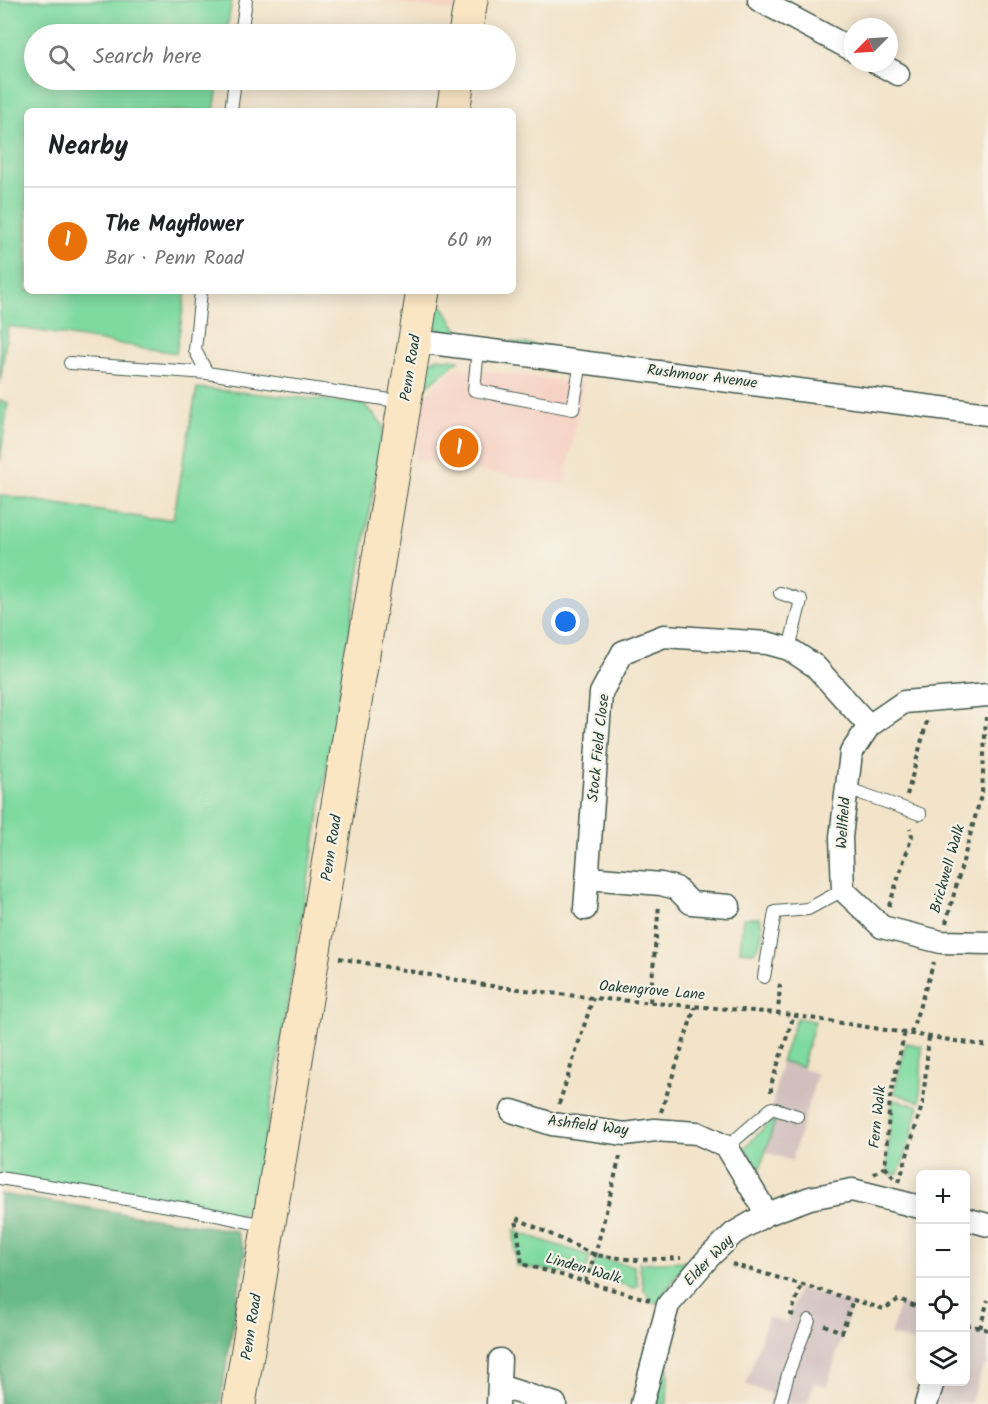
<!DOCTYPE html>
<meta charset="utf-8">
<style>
:root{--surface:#fff;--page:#f2f2f2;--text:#202124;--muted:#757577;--line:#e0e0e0;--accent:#ea580c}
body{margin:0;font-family:Kalam,sans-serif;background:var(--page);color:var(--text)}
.controls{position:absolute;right:18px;bottom:18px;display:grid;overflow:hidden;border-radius:9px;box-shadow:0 3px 15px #0003}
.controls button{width:54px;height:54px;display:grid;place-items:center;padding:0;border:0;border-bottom:2px solid var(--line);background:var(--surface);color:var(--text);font:30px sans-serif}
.compass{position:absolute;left:844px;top:18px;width:54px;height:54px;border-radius:50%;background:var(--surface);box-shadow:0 3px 15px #0003;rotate:246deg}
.you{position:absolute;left:566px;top:622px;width:21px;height:21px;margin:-15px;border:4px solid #fff;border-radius:50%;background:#1a73e8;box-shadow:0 0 0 9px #1a73e833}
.badge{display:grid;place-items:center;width:39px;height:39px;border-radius:50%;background:var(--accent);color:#fff;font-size:20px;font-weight:700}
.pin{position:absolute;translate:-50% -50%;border:3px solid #fff;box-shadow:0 2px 6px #0006}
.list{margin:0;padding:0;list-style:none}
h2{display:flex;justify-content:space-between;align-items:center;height:78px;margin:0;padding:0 24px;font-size:26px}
h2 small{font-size:20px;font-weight:400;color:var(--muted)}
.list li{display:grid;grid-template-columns:39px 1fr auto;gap:18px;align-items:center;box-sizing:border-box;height:108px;padding:0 24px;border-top:2px solid var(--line)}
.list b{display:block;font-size:22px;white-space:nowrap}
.list p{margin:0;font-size:20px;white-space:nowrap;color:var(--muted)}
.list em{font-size:20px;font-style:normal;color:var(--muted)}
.icon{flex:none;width:33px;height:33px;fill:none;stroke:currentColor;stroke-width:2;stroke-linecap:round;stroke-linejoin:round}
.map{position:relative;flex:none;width:988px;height:1404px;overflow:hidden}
.search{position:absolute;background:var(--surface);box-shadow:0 3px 15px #0003;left:24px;top:24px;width:492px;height:66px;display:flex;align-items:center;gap:15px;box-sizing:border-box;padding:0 21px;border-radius:33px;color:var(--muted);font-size:22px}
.panel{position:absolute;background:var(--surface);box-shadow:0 3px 15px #0003;left:24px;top:108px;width:492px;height:186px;border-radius:9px}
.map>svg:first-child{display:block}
</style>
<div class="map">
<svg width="988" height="1404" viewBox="0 0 988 1404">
<rect width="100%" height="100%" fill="#f7f3e8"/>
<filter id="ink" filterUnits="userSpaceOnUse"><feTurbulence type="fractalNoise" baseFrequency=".0167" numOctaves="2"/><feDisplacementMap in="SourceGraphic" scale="12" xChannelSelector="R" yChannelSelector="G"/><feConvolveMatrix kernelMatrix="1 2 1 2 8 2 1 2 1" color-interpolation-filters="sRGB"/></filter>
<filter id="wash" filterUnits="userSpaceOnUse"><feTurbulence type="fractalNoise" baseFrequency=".008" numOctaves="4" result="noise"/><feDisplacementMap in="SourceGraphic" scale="24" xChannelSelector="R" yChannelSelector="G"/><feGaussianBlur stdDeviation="1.35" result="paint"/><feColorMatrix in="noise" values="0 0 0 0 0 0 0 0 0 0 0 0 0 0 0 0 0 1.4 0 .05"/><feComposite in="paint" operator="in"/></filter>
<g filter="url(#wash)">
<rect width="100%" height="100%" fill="#f2e3c9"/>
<!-- built -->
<path fill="#f6d2c4" d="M382,0H457L455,11Z
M457,367L584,384L564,485L414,459L424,397Z"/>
<!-- industrial -->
<path fill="#d1bfbe" d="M781,1061L817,1074L792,1161L766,1152L775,1122L769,1123Z
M799,1288L852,1304L827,1386L814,1383L807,1404H769L771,1397L769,1393L746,1385L768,1317L787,1323Z
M900,1304L920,1311V1344L890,1335Z
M966,1327L988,1335V1364L987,1366L984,1365L970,1404H940L920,1399L925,1382H966Z"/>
<!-- green -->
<path fill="#7fdaa0" stroke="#4f8c6a" stroke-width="1.5" d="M0,0H232L226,34H34V80H219L214,111H27V291H186L176,353L8,326L0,383Z
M437,298L462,336L552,347L551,351L449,338L433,325Z
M438,358L459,360L422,390L428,363Z
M197,388L364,404L384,426L253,1209L234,1217L0,1181V495L151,519H173Z
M0,400L8,403L0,461Z
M743,918H760C764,930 762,942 754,952L740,951Z
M797,1018L815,1021L802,1067L781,1061Z
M906,1043L922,1046L920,1102L894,1093Z
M894,1100L919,1106L909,1144L898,1174L892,1175L887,1168L892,1102Z
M775,1121L760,1169L744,1148L769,1123Z
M514,1231L590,1256L586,1271L575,1274L516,1266Z
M596,1258L634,1266L638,1285L634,1288L590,1274Z
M686,1261L658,1303H654L644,1290L639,1263Z
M669,1344L667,1404H648Z"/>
<!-- forest -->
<path fill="#67ba86" stroke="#437c5d" stroke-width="1.5" d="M0,1194L236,1231L245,1252L220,1404H0Z"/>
</g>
<g filter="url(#ink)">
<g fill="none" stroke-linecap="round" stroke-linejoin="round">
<defs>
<path id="service" d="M241,34L246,0
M231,111L235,80
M201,291L195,350L207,373L404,402
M478,349L474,390L573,409L581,362
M70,363L207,373
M780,593L801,600L789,649
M846,788L920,814
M764,977L775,912L808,909L843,890
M727,1147L772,1108L797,1116
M0,1178L187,1209L268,1226
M780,1404L789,1371L809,1320"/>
<path id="minor" d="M759,0L853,50
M877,63L898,74
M415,341L988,414
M988,695L904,702L869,726L851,753L841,837L843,890L882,927L941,942L988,943
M588,878L661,884L676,888L691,903L729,906
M585,909L601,693L623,652L664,636L767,643L789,649L815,666L869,726
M512,1111L552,1124L625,1134L655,1130L697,1133L727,1147L767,1214
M966,1219L988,1225
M499,1386L555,1404
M498,1404L500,1360
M642,1404L668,1305L709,1257L734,1233L767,1214L810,1198L852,1190L920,1207
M926,1404L933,1382"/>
<path id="secondary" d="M465,34L471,0
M453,111L458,80
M239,1404L423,291"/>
</defs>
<!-- service casing -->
<use href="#service" stroke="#3f564a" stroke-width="14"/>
<!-- minor casing -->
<use href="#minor" stroke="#3f564a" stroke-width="25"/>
<!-- secondary casing -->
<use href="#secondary" stroke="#3f564a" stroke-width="35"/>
<!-- path -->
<path stroke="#3f564a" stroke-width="4" stroke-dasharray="4.5 4.5" stroke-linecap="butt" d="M907,795L927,721
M889,906L912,836L910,828
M946,923L982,792L986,717
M339,958L484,985L593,998L778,1013L988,1046
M778,985L780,986L778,1012
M650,1002L659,905
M911,1033L934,962
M771,1092V1085L794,1015
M559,1104L593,998
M661,1112L695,1007
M885,1167L894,1178
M874,1174L885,1167L890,1098L905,1031
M899,1182L923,1102L929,1036
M732,1264L884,1309L899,1299L920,1308
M585,1282L595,1255L621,1152
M650,1300L522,1264L516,1218L595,1255L636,1260L681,1258
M794,1315L791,1314L802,1284
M966,1324L988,1330
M824,1325L842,1332L853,1300
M980,1328L988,1300"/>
<!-- service -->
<use href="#service" stroke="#fff" stroke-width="12"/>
<!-- minor -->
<use href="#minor" stroke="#fff" stroke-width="22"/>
<!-- secondary -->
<use href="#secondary" stroke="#fbe6c4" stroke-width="33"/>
</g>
</g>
<g text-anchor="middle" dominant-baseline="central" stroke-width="4.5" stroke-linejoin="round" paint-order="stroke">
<!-- street labels -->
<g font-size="15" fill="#1f3d34" stroke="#f7f3e8">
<text transform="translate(411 368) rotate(-81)">Penn Road</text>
<text transform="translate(702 377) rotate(7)">Rushmoor Avenue</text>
<text transform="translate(599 748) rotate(-84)">Stock Field Close</text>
<text transform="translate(844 823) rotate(-86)">Wellfield</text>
<text transform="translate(332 848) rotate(-81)">Penn Road</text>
<text transform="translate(948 869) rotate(-74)">Brickwell Walk</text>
<text transform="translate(652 991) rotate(5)">Oakengrove Lane</text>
<text transform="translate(878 1117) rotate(-84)">Fern Walk</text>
<text transform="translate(588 1126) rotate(7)">Ashfield Way</text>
<text transform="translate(709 1261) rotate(-46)">Elder Way</text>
<text transform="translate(583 1269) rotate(16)">Linden Walk</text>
<text transform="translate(252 1327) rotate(-81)">Penn Road</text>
</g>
</g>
</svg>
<div class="controls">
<button>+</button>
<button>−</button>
<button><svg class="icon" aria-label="locate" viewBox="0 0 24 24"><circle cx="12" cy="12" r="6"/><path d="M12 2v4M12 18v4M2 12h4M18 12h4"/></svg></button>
<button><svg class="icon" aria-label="layers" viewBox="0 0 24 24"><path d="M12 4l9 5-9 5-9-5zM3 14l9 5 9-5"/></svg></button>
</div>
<svg class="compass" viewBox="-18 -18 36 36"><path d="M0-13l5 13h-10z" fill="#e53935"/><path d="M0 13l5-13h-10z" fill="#757577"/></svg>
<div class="you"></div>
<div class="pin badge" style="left:459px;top:448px;background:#e8710a">1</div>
<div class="search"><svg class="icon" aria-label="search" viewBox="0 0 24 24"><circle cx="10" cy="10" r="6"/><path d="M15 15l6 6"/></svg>Search here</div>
<section class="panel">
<h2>Nearby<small></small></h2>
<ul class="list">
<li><span class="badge" style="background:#e8710a">1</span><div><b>The Mayflower</b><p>Bar · Penn Road</p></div><em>60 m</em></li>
</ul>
</section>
</div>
